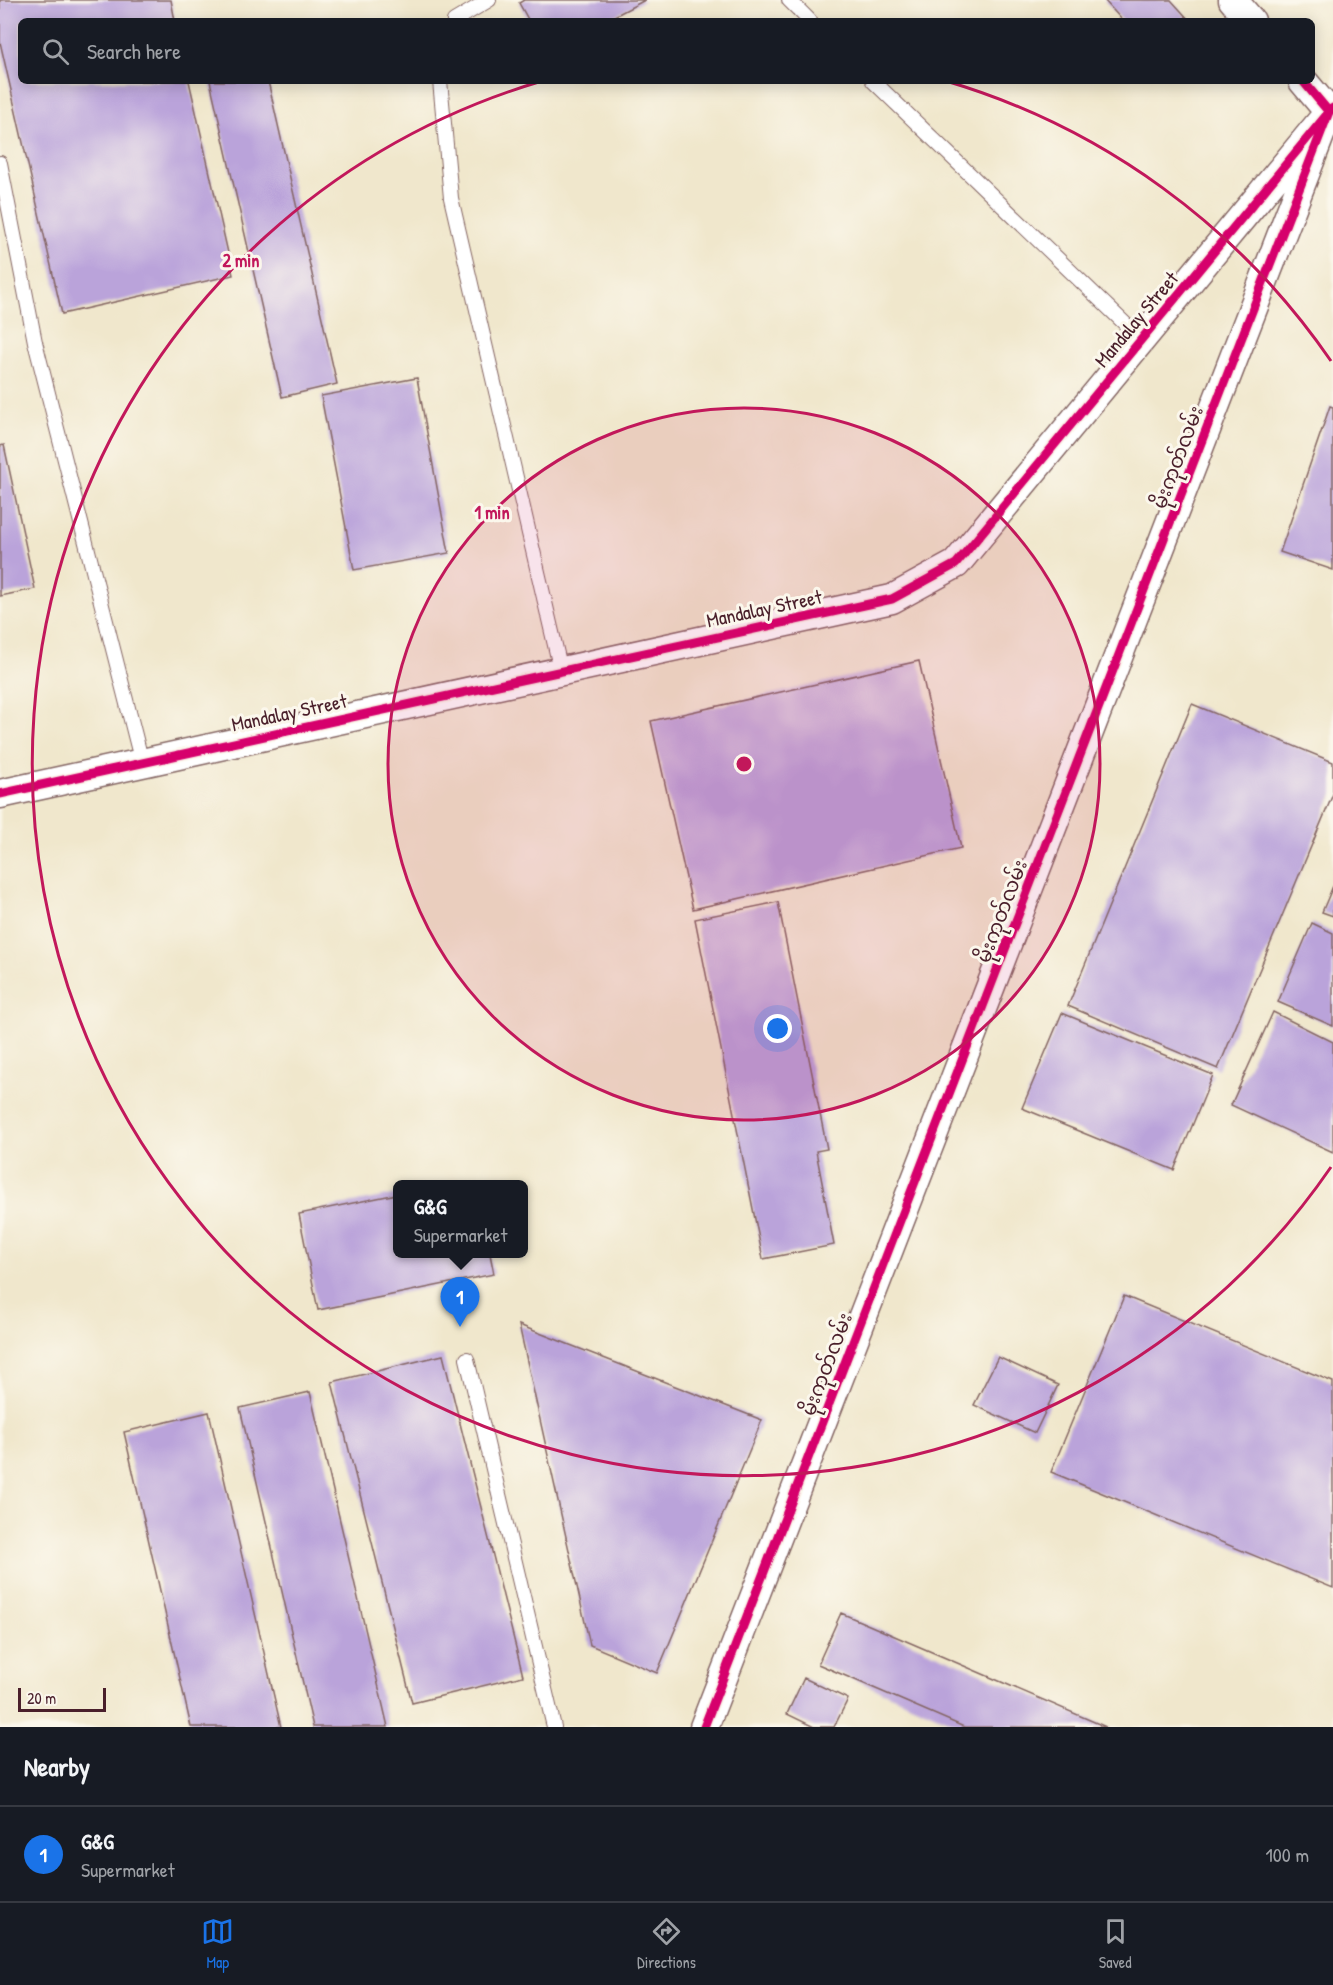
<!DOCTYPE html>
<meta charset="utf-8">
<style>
:root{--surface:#171b24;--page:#20242c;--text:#f1f3f6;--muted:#9ea1a6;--line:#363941;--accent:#1a73e8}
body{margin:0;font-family:"Patrick Hand","Noto Sans Myanmar",sans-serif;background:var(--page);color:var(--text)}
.scale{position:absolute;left:18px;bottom:15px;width:88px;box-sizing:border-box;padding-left:6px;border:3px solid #4a1f2b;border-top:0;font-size:16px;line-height:21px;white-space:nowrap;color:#4a1f2b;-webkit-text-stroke:4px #fbf7ec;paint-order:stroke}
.you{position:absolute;left:778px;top:1029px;width:21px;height:21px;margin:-15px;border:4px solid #fff;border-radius:50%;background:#1a73e8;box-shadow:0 0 0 9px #1a73e833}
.badge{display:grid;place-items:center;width:39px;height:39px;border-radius:50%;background:var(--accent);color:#fff;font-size:20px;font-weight:700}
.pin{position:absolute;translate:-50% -50px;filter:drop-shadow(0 2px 3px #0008)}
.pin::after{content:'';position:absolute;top:32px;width:21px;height:18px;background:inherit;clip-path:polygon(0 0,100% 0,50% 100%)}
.popup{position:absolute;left:393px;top:1180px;width:135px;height:78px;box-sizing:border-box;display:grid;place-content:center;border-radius:9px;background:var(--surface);filter:drop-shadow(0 2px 4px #0005);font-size:20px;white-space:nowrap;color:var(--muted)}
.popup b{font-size:22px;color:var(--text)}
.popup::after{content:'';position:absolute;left:50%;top:100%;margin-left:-12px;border:12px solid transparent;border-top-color:var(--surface)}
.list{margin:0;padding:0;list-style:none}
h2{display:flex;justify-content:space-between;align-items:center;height:78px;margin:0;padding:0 24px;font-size:26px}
h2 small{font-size:20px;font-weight:400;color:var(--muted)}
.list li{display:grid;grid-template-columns:39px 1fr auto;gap:18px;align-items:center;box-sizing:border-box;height:96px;padding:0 24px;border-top:2px solid var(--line)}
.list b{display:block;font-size:22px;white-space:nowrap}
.list p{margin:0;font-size:20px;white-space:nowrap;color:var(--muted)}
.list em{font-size:20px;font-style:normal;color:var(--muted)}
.icon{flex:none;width:33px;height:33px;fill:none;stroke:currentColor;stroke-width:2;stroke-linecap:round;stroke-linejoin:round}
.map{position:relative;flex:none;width:1333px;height:1727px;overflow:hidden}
.search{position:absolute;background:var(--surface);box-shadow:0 3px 15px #0003;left:18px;right:18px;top:18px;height:66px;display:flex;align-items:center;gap:15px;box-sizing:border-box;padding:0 21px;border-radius:9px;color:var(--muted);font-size:22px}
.sheet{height:174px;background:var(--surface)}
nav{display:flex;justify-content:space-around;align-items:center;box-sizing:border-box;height:84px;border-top:2px solid var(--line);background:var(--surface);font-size:16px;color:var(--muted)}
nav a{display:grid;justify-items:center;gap:3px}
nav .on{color:var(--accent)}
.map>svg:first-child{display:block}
</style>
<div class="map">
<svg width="1333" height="1727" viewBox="0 0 1333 1727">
<rect width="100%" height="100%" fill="#fbf7ec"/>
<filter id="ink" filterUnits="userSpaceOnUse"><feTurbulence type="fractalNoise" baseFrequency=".0167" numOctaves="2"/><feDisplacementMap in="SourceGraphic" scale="12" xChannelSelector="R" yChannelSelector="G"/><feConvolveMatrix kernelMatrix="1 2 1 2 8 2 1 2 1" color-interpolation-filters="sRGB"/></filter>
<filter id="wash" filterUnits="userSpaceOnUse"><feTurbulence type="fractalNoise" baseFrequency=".008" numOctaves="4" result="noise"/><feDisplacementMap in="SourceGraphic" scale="24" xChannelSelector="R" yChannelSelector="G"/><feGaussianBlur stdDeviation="1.35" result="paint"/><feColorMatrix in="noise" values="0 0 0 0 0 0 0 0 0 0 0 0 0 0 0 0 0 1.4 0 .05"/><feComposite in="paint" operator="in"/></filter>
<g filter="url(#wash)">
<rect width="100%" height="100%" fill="#f0e7cc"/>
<g id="blocks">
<!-- building -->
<path fill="#baa3da" d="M0,0H171L175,21H21V81H189L233,275L62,314L0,42Z
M524,0H645L605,21H529L519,3Z
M1104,0H1171L1190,21H1123Z
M210,81H268L337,384L282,397Z
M417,378L449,553L354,570L321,396Z
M1330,406L1333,407V570L1280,552Z
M4,445L35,589L0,596V446Z
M919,661L961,848L693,909L651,721Z
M1192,704L1333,762V794L1218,1069L1068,1006Z
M1333,886V916L1322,912Z
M778,902L827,1149L816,1151L834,1245L763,1259L695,919Z
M1312,923L1333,933V1026L1278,1002Z
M1273,1012L1333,1042V1152L1231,1105Z
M1062,1013L1213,1075L1174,1170L1022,1108Z
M397,1194V1254H490L494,1274L318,1310L299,1214Z
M1124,1296L1333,1382V1588L1051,1472Z
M519,1325L762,1420L657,1673L590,1645Z
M443,1355L523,1676L412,1703L332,1382Z
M998,1357L1058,1385L1035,1433L974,1405Z
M310,1392L388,1727H313L240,1408Z
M209,1412L281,1727H191L124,1432Z
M841,1613L1106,1727H964L818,1664Z
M804,1678L848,1699L834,1727H814L787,1714Z"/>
</g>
</g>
<g filter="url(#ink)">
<use href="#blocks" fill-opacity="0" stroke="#846563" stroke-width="1.5"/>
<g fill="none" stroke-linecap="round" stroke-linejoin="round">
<defs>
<path id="service" d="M789,0L810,21
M454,21L489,0
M440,81L451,198L561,671
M873,81L1142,340
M0,163L35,342L142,763
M467,1359L554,1727"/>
<path id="minor" d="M1233,0L1251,21
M0,794L892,599L956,564L1329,112L1303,81
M704,1727L1329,112L1333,108"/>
</defs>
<!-- service casing -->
<use href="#service" stroke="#846563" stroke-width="16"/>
<!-- minor casing -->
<use href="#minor" stroke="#846563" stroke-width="31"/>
<!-- service -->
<use href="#service" stroke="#fff" stroke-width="14"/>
<!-- minor -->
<use href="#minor" stroke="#fff" stroke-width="28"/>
<defs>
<path id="cycleway" d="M0,794L892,599L956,564L1329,112L1303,81
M704,1727L1329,112L1333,108"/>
</defs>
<!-- cycleway casing -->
<use href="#cycleway" stroke="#fbf7ec" stroke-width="13"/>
<!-- cycleway -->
<use href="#cycleway" stroke="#d6006c" stroke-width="9"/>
</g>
</g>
<!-- distance rings -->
<circle cx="744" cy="764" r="356" fill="#c2185b" fill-opacity=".12"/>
<g fill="none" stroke="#c2185b" stroke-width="3">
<circle cx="744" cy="764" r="356"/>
<path d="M1331 1167A712 712 0 1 1 542 81M946 81A712 712 0 0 1 1331 361"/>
</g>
<g text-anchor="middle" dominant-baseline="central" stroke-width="6" stroke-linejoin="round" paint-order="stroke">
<!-- street labels -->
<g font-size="20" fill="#4a1f2b" stroke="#fbf7ec">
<text transform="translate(1136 319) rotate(-50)">Mandalay Street</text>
<text transform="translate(1177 457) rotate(-69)">မိုးကုတ်လမ်း</text>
<text transform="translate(764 608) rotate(-12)">Mandalay Street</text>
<text transform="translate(289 712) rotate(-12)">Mandalay Street</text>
<text transform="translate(1001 911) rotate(-69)">မိုးကုတ်လမ်း</text>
<text transform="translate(826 1364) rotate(-69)">မိုးကုတ်လမ်း</text>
</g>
</g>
<circle cx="744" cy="764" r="9" fill="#c2185b" stroke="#fbf7ec" stroke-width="3"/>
<g font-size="18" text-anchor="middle" font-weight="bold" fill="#c2185b" stroke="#fbf7ec" stroke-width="6" stroke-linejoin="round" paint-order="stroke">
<text x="241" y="267">2 min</text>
<text x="492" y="519">1 min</text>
</g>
</svg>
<div class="scale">20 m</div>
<div class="you"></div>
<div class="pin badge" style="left:460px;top:1327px">1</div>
<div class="popup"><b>G&amp;G</b>Supermarket</div>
<div class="search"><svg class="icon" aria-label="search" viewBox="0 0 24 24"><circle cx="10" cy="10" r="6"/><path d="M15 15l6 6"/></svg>Search here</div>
</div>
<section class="sheet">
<h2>Nearby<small></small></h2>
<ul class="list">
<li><span class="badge">1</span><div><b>G&amp;G</b><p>Supermarket</p></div><em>100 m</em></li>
</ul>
</section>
<nav>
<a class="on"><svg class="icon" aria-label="map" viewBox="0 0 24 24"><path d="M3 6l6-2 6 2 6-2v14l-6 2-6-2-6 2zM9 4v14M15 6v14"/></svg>Map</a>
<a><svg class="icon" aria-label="directions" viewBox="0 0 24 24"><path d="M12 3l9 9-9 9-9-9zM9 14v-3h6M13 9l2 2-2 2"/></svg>Directions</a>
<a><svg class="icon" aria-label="saved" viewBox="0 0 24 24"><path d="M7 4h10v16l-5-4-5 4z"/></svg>Saved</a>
</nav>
